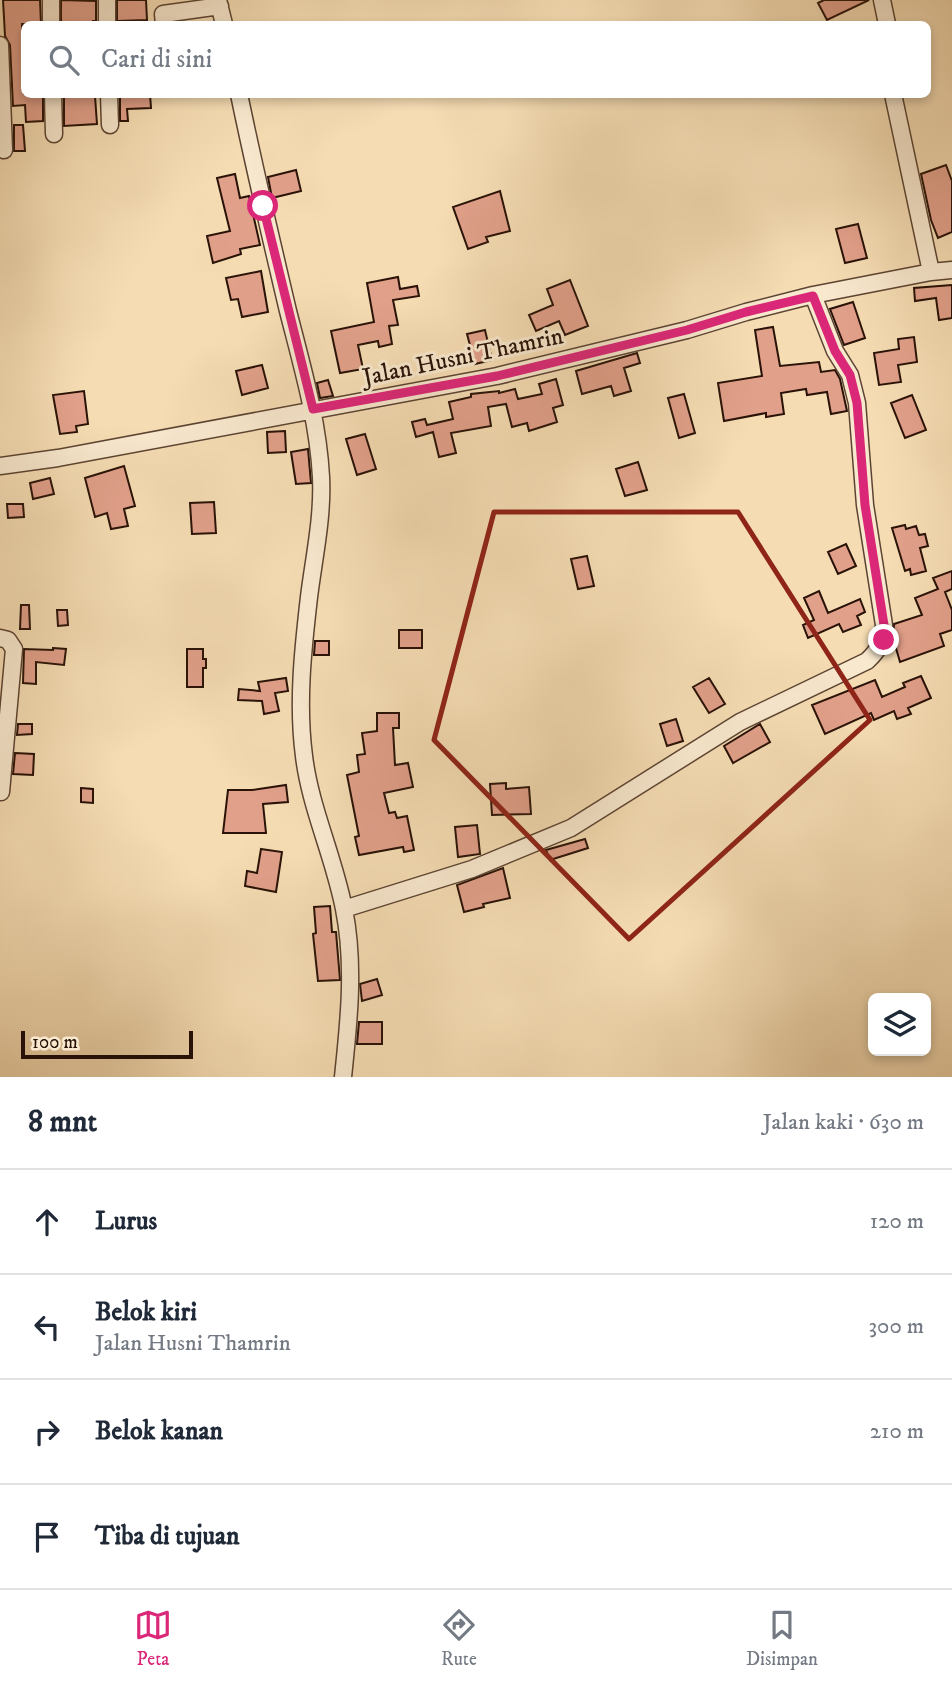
<!DOCTYPE html>
<html lang="id">
<meta charset="utf-8">
<style>
:root{--surface:#fff;--page:#f2f2f3;--text:#1f2937;--muted:#747a83;--line:#e0e1e3;--accent:#db2777}
body{margin:0;font-family:"IM FELL DW Pica",serif;background:var(--page);color:var(--text)}
.controls{position:absolute;right:21px;bottom:21px;display:grid;overflow:hidden;border-radius:10px;box-shadow:0 4px 10px #0003}
.controls button{width:63px;height:63px;display:grid;place-items:center;padding:0;border:0;border-bottom:2px solid var(--line);background:var(--surface);color:var(--text);font:35px sans-serif}
.scale{position:absolute;left:21px;bottom:18px;width:172px;box-sizing:border-box;padding-left:7px;border:4px solid #291207;border-top:0;font-size:19px;line-height:24px;white-space:nowrap;color:#291207;-webkit-text-stroke:5px #f8e8ce;paint-order:stroke}
.stop{position:absolute;width:21px;height:21px;margin:-16px;border:5px solid #db2777;border-radius:50%;background:#fff}
.stop.end{background:#db2777;border-color:#fff;box-shadow:0 2px 7px #0008}
.list{margin:0;padding:0;list-style:none}
h2{display:flex;justify-content:space-between;align-items:center;height:91px;margin:0;padding:0 28px;font-size:30px}
h2 small{font-size:23px;font-weight:400;color:var(--muted)}
.list li{display:grid;grid-template-columns:46px 1fr auto;gap:21px;align-items:center;box-sizing:border-box;height:105px;padding:0 28px;border-top:2px solid var(--line)}
.list b{display:block;font-size:26px;white-space:nowrap}
.list p{margin:0;font-size:23px;white-space:nowrap;color:var(--muted)}
.list em{font-size:23px;font-style:normal;color:var(--muted)}
.icon{flex:none;width:38px;height:38px;fill:none;stroke:currentColor;stroke-width:2;stroke-linecap:round;stroke-linejoin:round}
.map{position:relative;flex:none;width:952px;height:1077px;overflow:hidden}
.search{position:absolute;background:var(--surface);box-shadow:0 4px 10px #0003;left:21px;right:21px;top:21px;height:77px;display:flex;align-items:center;gap:18px;box-sizing:border-box;padding:0 24px;border-radius:10px;color:var(--muted);font-size:26px}
.sheet{height:511px;background:var(--surface)}
nav{display:flex;justify-content:space-around;align-items:center;box-sizing:border-box;height:98px;border-top:2px solid var(--line);background:var(--surface);font-size:19px;color:var(--muted)}
nav a{display:grid;justify-items:center;gap:4px}
nav .on{color:var(--accent)}
.map>svg:first-child{display:block}
</style>
<div class="map">
<svg width="952" height="1077" viewBox="0 0 952 1077">
<rect width="100%" height="100%" fill="#f5dcb3"/>
<filter id="stains"><feTurbulence type="fractalNoise" baseFrequency=".00286" numOctaves="4"/><feColorMatrix values="0 0 0 0 .2 0 0 0 0 .09 0 0 0 0 .02 0 0 0 .5 -.17"/></filter>
<radialGradient id="worn" r=".72"><stop offset=".6" stop-color="#630" stop-opacity="0"/><stop offset="1" stop-color="#630" stop-opacity=".3"/></radialGradient>
<!-- building -->
<path fill="#e1a08a" stroke="#291207" stroke-width="2" d="M3,0H40L41,24H22V47L24,94H43V121L26,122L25,105L13,106L10,45L5,36Z
M61,0L96,1V21H93V24H61Z
M117,0H146L147,20L117,21Z
M824,0H869L827,20L818,3Z
M64,94L95,96L97,124L64,126Z
M120,94H150L151,108L127,109L128,121H120Z
M14,125H23L25,151H14Z
M946,165L952,181V232L938,238L931,220L921,174Z
M296,170L301,191L272,198L268,177Z
M235,174L240,198L249,196L260,245L240,249L241,254L213,263L207,236L230,231L217,178Z
M500,191L510,231L486,237L488,242L468,249L453,207Z
M858,224L867,258L845,263L836,229Z
M261,271L268,312L242,317L238,299L231,300L226,278Z
M398,277L400,289L417,286L419,296L393,300L398,325L389,326L392,344L379,347L378,341L358,345L363,369L340,373L331,331L374,322L367,283Z
M570,280L588,326L565,335L559,321L536,331L529,315L553,305L547,289Z
M952,285V318L939,320L936,298L915,301L914,288Z
M853,302L865,338L844,345L830,309Z
M773,327L780,366L819,362L821,372L835,370L840,379L847,411L831,414L827,392L807,395L806,389L781,393L784,414L766,417V413L724,421L718,383L762,376L755,330Z
M485,330L492,360L475,364L467,334Z
M914,337L917,362L898,365L901,382L879,385L874,353L899,349L898,339Z
M637,353L640,363L624,368L631,391L614,396L611,386L582,394L576,371Z
M262,365L268,388L242,395L236,371Z
M556,379L563,405L553,408L557,422L529,431L527,423L512,427L506,404L488,407L491,426L451,433L456,453L439,457L433,432L416,437L412,422L425,419L427,425L453,419L449,402L471,397V394L499,391V393L515,389L518,399L542,394L539,384Z
M328,380L333,396L320,398L317,383Z
M84,391L88,424L76,426L77,432L60,434L53,395Z
M684,394L695,433L679,438L668,398Z
M912,395L926,430L905,438L891,403Z
M285,431L286,452L268,453L267,432Z
M365,434L376,469L357,475L346,439Z
M308,449L311,483L296,484L291,452Z
M638,462L647,490L625,496L616,469Z
M124,466L135,506L124,509L128,526L111,529L107,513L95,517L85,478Z
M50,478L54,494L33,499L30,483Z
M214,502L216,533L192,534L190,503Z
M7,504H23L24,517L8,518Z
M905,525L906,529L916,526L919,535L925,534L928,546L920,548L926,571L911,575L910,569L905,571L892,528Z
M846,544L856,566L838,574L828,552Z
M587,556L594,586L578,589L571,559Z
M952,571V589L945,592L952,610V630L940,634L944,646L900,662L893,638L894,624L922,615L915,598L938,589L933,578Z
M819,591L828,613L860,599L865,612L857,616L861,625L843,632L839,624L808,638L803,625L814,620L804,598Z
M21,605H29L30,629H20Z
M57,610H67L68,625L58,626Z
M399,630H422V648H399Z
M315,641H329V655H314Z
M53,648L66,649L64,665L36,662V684L23,683L24,649L53,650Z
M187,649H203V659H206V668H203V687H187Z
M921,676L931,698L908,708L911,714L897,719L894,711L874,720L871,713L825,734L812,705L875,680L882,697L905,687L903,683Z
M286,678L288,691L275,693L279,711L264,714L262,701L238,700L239,689L260,691L258,682Z
M709,678L725,704L709,713L693,687Z
M377,713H399V728H393L395,765L408,763L413,787L384,793L389,813L395,812L397,818L407,816L414,850L404,852L403,847L359,855L355,837L359,836L347,775L359,772L357,755L365,754L362,733L377,731Z
M676,719L683,741L667,746L660,724Z
M18,724H32V734L17,735Z
M760,724L770,742L733,763L724,746Z
M15,753L34,754L33,775L13,774Z
M506,783V789L529,787L531,814L492,815L490,784Z
M286,785L288,802L263,804L266,833H223L228,790H252Z
M81,788L93,789V803L81,802Z
M477,825L480,854L458,857L455,827Z
M585,839L588,848L550,860L546,850Z
M261,849L282,852L276,892L245,886L247,871L257,873Z
M503,868L510,898L483,904L484,907L464,912L457,885Z
M330,906L332,932H336L340,980L318,981L313,934L316,933L314,907Z
M377,979L382,995L362,1001L360,984Z
M359,1022H382V1044H357Z"/>
<g fill="none" stroke-linecap="round" stroke-linejoin="round">
<defs>
<path id="minor" d="M51,0V24
M107,0V24
M218,0L224,24
M882,0L887,24
M164,24L163,14L220,6
M0,45L4,150
M53,94L54,134
M109,94L110,125
M239,94C254,167 271,239 288,311C302,366 318,420 321,477C323,517 314,557 309,597C303,649 297,703 304,756C310,807 334,857 344,909C355,964 349,1021 343,1077
M893,94L931,272L952,270
M0,466L58,458L497,376L687,330L746,312L813,295L931,272
M0,638L8,640L14,649L1,792
M344,909L472,869L571,828L740,722L867,661C879,650 883,641 884,625L865,505L857,403L850,375L835,351L813,295"/>
</defs>
<!-- minor casing -->
<use href="#minor" stroke="#5c4432" stroke-width="19"/>
<!-- minor -->
<use href="#minor" stroke="#f8e8ce" stroke-width="16"/>
</g>
<g fill="none" stroke-linecap="round" stroke-linejoin="round">
<!-- route -->
<path stroke="#db2777" stroke-width="9" d="M263,206L313,409L497,376L687,330L746,312L813,296L835,351L850,375L857,403L865,505L884,625V640"/>
</g>
<!-- marked area -->
<path fill="none" stroke="#8f2418" stroke-width="5" stroke-linejoin="round" d="M494,512H738L870,720L629,939L434,740Z"/>
<g text-anchor="middle" dominant-baseline="central" stroke-width="6" stroke-linejoin="round" paint-order="stroke">
<!-- street labels -->
<g font-size="24" fill="#291207" stroke="#f8e8ce">
<text transform="translate(463 357) rotate(-12)">Jalan Husni Thamrin</text>
</g>
</g>
<rect width="100%" height="100%" filter="url(#stains)"/>
<rect width="100%" height="100%" fill="url(#worn)"/>
</svg>
<div class="controls">
<button><svg class="icon" aria-label="layers" viewBox="0 0 24 24"><path d="M12 4l9 5-9 5-9-5zM3 14l9 5 9-5"/></svg></button>
</div>
<div class="scale">100 m</div>
<div class="stop" style="left:263px;top:206px"></div>
<div class="stop end" style="left:884px;top:640px"></div>
<div class="search"><svg class="icon" aria-label="search" viewBox="0 0 24 24"><circle cx="10" cy="10" r="6"/><path d="M15 15l6 6"/></svg>Cari di sini</div>
</div>
<section class="sheet">
<h2>8 mnt<small>Jalan kaki · 630 m</small></h2>
<ul class="list">
<li><svg class="icon" aria-label="ahead" viewBox="0 0 24 24"><path d="M12 20V5M6 11l6-6 6 6"/></svg><div><b>Lurus</b></div><em>120 m</em></li>
<li><svg class="icon" aria-label="left" viewBox="0 0 24 24"><path d="M17 20v-9H6M10 6l-5 5 5 5"/></svg><div><b>Belok kiri</b><p>Jalan Husni Thamrin</p></div><em>300 m</em></li>
<li><svg class="icon" aria-label="right" viewBox="0 0 24 24"><path d="M7 20v-9h11M14 6l5 5-5 5"/></svg><div><b>Belok kanan</b></div><em>210 m</em></li>
<li><svg class="icon" aria-label="arrive" viewBox="0 0 24 24"><path d="M6 21V4h12l-3 4 3 4H6"/></svg><div><b>Tiba di tujuan</b></div></li>
</ul>
</section>
<nav>
<a class="on"><svg class="icon" aria-label="map" viewBox="0 0 24 24"><path d="M3 6l6-2 6 2 6-2v14l-6 2-6-2-6 2zM9 4v14M15 6v14"/></svg>Peta</a>
<a><svg class="icon" aria-label="directions" viewBox="0 0 24 24"><path d="M12 3l9 9-9 9-9-9zM9 14v-3h6M13 9l2 2-2 2"/></svg>Rute</a>
<a><svg class="icon" aria-label="saved" viewBox="0 0 24 24"><path d="M7 4h10v16l-5-4-5 4z"/></svg>Disimpan</a>
</nav>
